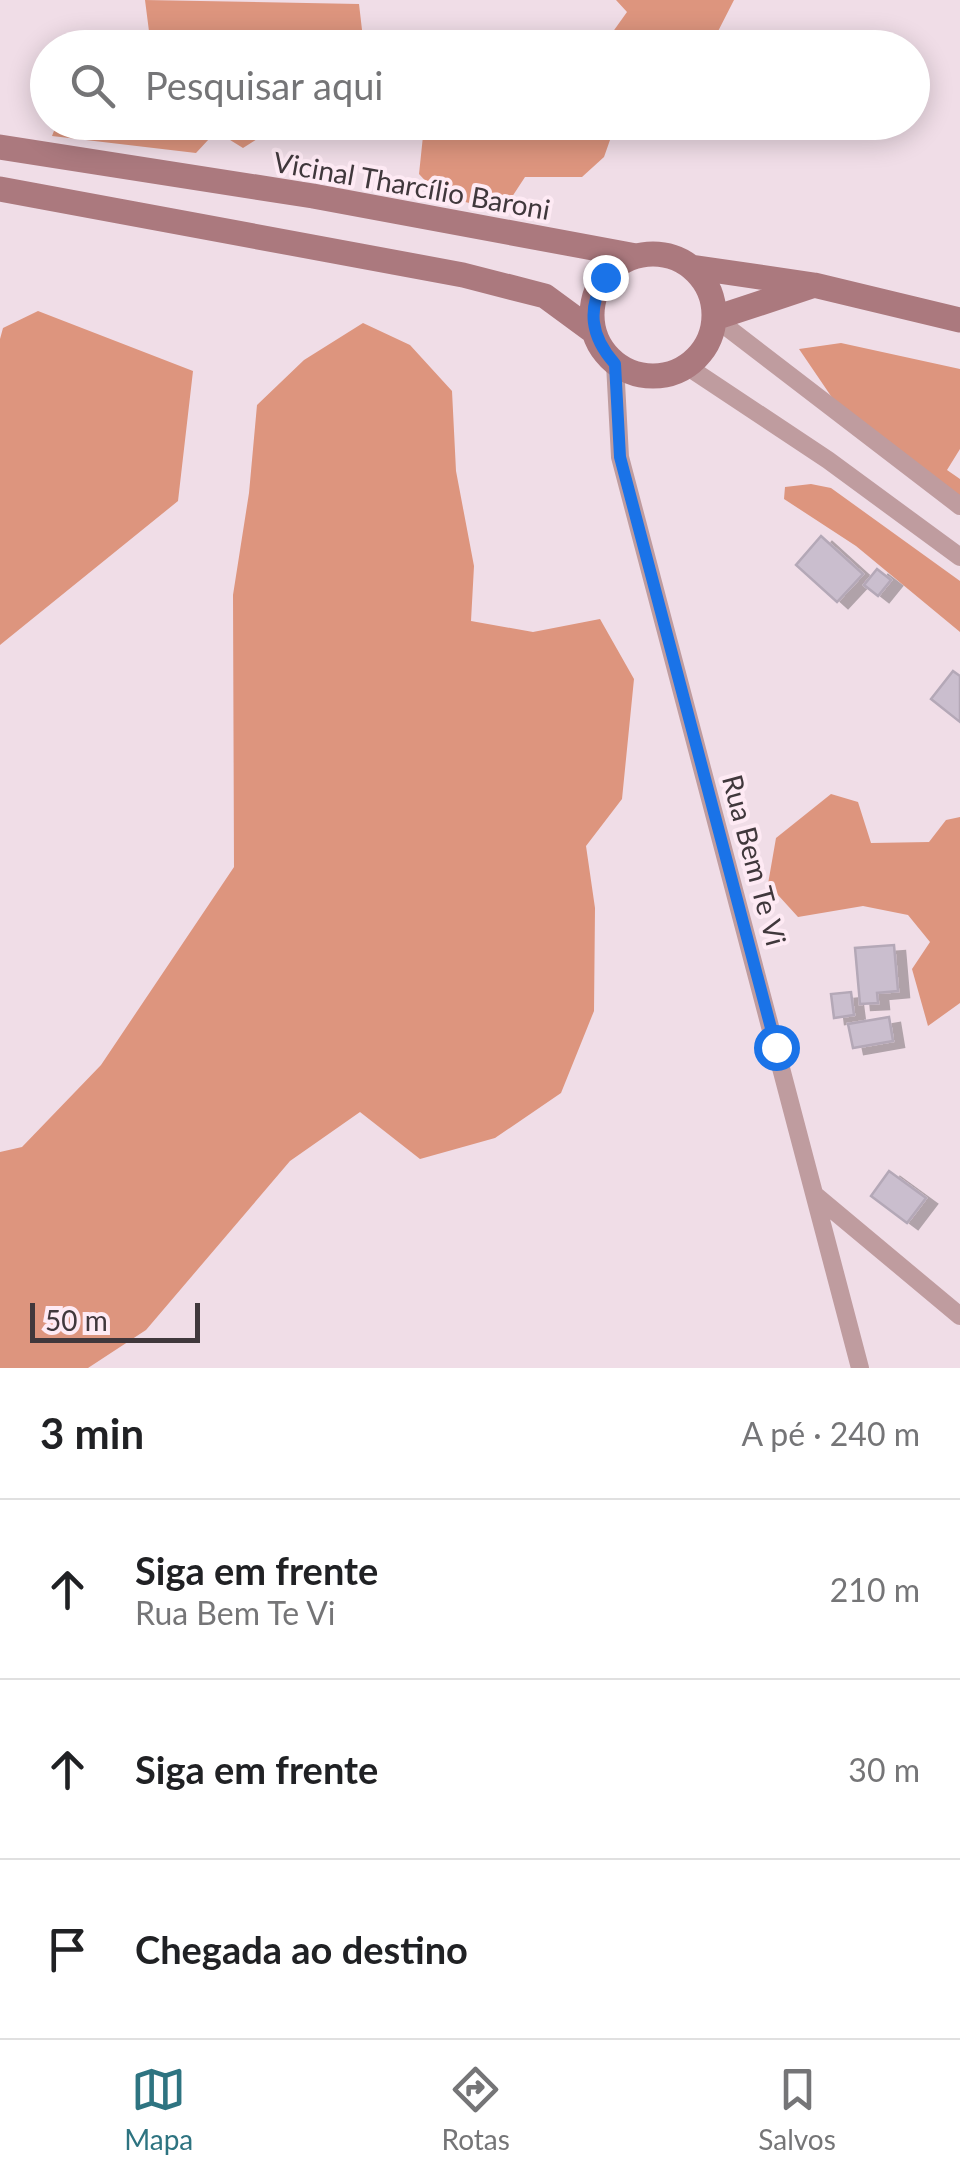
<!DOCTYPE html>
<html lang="pt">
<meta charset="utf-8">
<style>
:root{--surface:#fff;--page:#f2f2f2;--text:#202124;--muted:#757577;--line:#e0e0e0;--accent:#2e7481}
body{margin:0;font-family:Lato,sans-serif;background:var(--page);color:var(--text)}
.scale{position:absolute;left:30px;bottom:25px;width:170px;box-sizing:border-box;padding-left:10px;border:5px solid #40383c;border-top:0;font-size:28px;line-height:35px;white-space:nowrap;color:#40383c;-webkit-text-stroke:8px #feeaf4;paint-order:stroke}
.stop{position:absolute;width:30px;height:30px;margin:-22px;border:8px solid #1a73e8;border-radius:50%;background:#fff}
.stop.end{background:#1a73e8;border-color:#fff;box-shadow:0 2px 10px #0008}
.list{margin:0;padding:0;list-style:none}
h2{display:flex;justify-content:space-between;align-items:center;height:130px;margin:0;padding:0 40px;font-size:42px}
h2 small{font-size:32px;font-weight:400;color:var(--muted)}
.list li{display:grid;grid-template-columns:65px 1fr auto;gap:30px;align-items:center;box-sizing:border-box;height:180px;padding:0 40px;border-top:2px solid var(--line)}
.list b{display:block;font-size:38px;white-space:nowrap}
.list p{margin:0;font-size:32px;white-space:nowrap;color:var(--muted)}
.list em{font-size:32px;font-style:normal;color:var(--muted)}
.icon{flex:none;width:55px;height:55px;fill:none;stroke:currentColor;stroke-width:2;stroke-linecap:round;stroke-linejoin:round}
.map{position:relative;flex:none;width:960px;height:1368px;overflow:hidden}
.search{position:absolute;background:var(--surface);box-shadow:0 5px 25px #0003;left:30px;right:30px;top:30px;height:110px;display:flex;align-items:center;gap:25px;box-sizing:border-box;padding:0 35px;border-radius:55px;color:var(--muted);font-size:38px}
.sheet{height:670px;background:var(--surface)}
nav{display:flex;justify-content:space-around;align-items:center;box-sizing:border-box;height:140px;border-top:2px solid var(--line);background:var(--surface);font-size:28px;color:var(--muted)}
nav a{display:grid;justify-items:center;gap:5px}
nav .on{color:var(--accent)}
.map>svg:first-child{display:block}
</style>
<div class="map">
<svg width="960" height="1368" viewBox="0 0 960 1368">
<defs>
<filter id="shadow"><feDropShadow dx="11" dy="6" stdDeviation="0" flood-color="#0004"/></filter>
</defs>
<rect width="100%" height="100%" fill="#f0dde7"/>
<!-- forest -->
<path fill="#dd957e" d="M145,0L359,4L364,47H151Z
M616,0H734L710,47H602L627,12Z
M57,123V122L282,123L243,148L222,135L209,139L196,153L52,136Z
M436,123V122L616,123L604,157L582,177H525L506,206C475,208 440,199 419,174L423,136Z
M38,311L193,371L178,501L0,645V339L3,328Z
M363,323L410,345L452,391L456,471L474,566L471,621L533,632L600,619L634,679L622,799L586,846L595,908L594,1011L561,1093L495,1138L420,1159L360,1112L290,1161L146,1330L88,1368H0V1152L22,1147L101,1065L234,867L233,595L249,493L257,405L304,360Z
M841,343L960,369V449L947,470L960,479V498L833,399L799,349Z
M811,484L831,488L960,581V632L856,546L784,499L785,487Z
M831,794L858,802L871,843L929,842L946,820L960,817V1003L928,1026L912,969L930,942L908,915L863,906L798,917L768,884L776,838Z"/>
<!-- building -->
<path fill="#cabece" stroke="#b4a8b7" stroke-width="2.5" filter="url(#shadow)" d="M821,536L863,574L837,602L796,565Z
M877,569L891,580L878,596L864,585Z
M953,671L960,676V722L931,699Z
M894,945L898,991L877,993L878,1003L860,1004L855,948Z
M851,992L854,1015L834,1018L831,994Z
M889,1017L893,1041L853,1048L848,1024Z
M889,1171L926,1198L907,1223L871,1196Z"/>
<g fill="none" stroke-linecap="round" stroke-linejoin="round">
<!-- minor -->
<path stroke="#bf9c9f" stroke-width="18" d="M715,318L960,506
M615,364L620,457L860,1368
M688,367L828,460L960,557
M815,1195L960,1316"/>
<!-- secondary -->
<path stroke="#ab797e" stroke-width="25" d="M0,147L313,196L636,256
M0,189L463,275L545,296L594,332
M592 315a61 61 0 1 1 122 0a61 61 0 1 1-122 0Z
M691,267L814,285L960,320
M715,318L809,287"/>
</g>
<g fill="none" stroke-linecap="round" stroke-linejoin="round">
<!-- route -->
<path stroke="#1a73e8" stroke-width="12" d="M605,277C587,309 590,336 615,364L620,457L776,1047"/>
</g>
<g text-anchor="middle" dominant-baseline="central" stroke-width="8" stroke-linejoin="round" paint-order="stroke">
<!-- street labels -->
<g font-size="28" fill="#40383c" stroke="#feeaf4">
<text transform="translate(412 185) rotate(10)">Vicinal Tharcílio Baroni</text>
<text transform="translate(755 860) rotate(75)">Rua Bem Te Vi</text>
</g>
</g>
</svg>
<div class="scale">50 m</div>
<div class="stop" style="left:776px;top:1047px"></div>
<div class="stop end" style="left:605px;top:277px"></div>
<div class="search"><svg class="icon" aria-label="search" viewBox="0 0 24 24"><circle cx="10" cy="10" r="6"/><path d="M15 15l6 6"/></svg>Pesquisar aqui</div>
</div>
<section class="sheet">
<h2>3 min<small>A pé · 240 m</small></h2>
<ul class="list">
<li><svg class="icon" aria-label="ahead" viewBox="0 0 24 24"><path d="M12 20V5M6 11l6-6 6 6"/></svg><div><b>Siga em frente</b><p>Rua Bem Te Vi</p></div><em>210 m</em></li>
<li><svg class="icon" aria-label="ahead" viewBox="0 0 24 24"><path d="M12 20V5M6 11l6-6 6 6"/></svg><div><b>Siga em frente</b></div><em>30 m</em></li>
<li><svg class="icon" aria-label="arrive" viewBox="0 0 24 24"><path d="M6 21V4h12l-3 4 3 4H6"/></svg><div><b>Chegada ao destino</b></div></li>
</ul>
</section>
<nav>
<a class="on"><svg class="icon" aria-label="map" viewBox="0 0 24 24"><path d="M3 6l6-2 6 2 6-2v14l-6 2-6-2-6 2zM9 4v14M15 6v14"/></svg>Mapa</a>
<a><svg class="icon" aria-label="directions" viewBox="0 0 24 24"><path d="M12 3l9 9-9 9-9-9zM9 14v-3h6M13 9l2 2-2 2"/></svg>Rotas</a>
<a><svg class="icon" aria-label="saved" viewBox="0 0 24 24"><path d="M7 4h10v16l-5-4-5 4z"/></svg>Salvos</a>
</nav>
